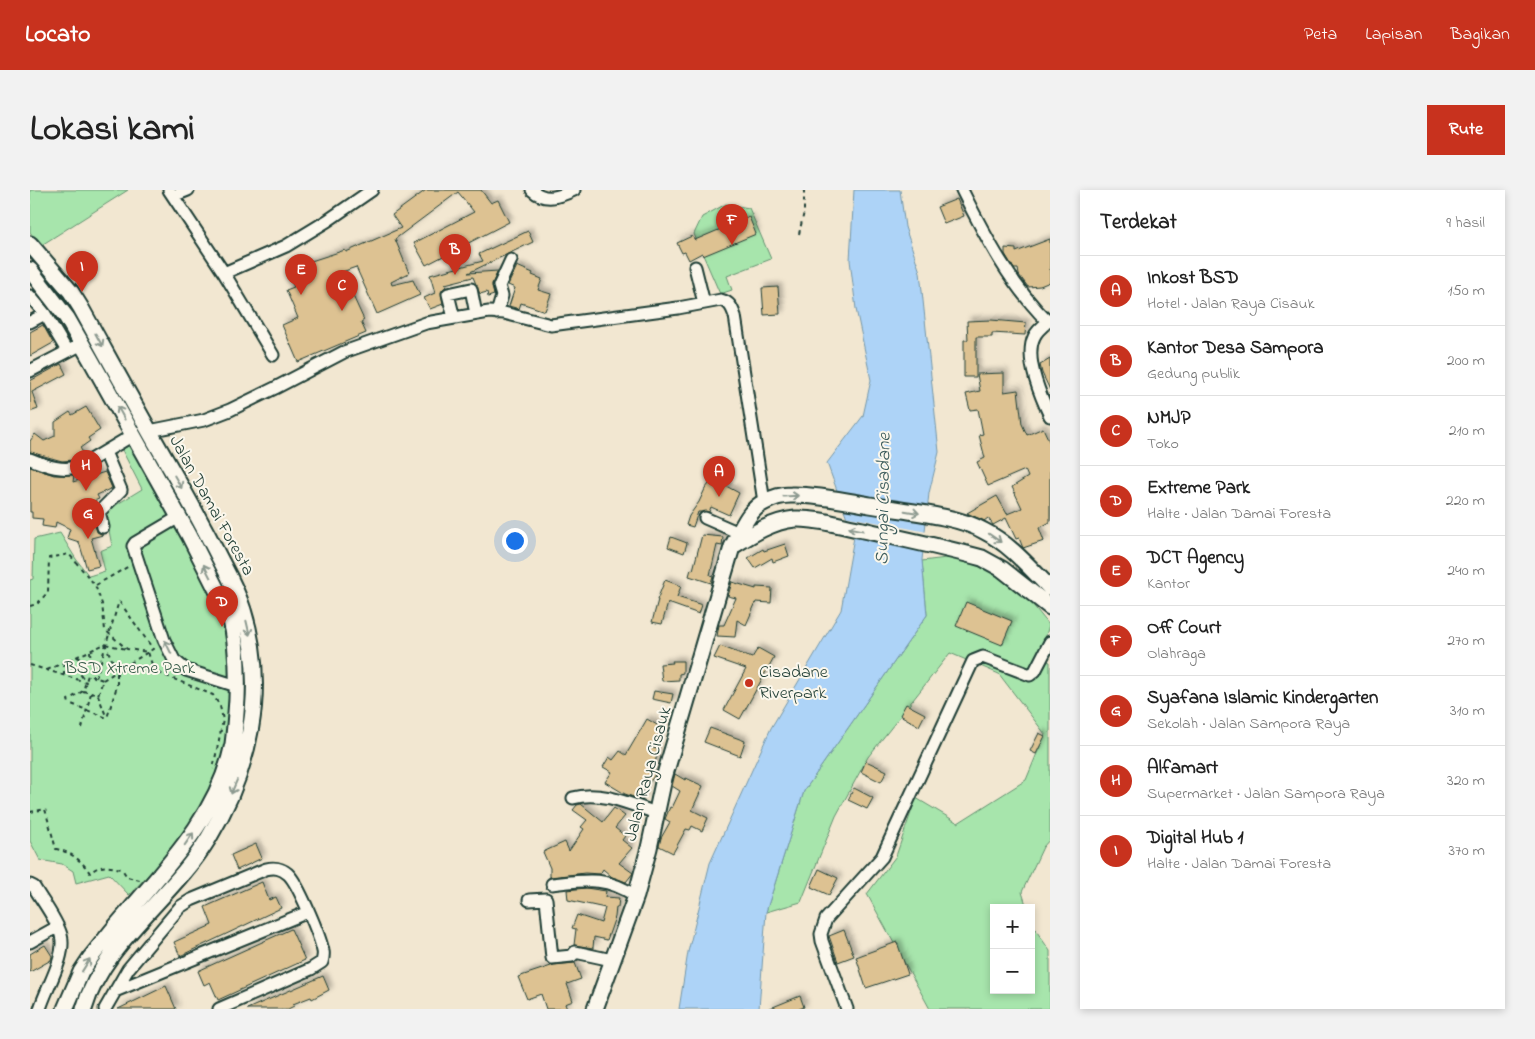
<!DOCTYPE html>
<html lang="id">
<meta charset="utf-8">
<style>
:root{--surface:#fff;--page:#f2f2f2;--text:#222;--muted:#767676;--line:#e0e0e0;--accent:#c8321e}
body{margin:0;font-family:"Indie Flower",sans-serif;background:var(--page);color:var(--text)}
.controls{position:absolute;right:15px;bottom:15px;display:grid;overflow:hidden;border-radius:0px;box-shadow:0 2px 8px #0003}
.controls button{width:45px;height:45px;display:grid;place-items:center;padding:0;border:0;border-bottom:1px solid var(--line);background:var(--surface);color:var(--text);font:25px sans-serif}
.you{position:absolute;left:484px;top:350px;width:18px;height:18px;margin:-12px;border:4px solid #fff;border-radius:50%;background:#1a73e8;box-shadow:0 0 0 8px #1a73e833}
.badge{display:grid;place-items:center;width:32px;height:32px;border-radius:50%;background:var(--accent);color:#fff;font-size:16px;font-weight:700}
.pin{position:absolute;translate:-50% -41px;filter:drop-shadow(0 1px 2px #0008)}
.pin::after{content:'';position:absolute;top:26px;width:18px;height:15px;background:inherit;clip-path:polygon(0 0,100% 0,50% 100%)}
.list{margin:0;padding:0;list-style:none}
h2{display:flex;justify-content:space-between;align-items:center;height:65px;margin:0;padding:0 20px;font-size:21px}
h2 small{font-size:16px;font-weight:400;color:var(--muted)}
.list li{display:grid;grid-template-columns:32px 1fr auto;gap:15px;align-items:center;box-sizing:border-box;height:70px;padding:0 20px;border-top:1px solid var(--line)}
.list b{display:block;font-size:19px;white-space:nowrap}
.list p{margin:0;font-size:16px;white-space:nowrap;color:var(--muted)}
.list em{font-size:16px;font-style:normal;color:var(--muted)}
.map{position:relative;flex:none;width:1020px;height:819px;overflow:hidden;border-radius:0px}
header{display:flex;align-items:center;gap:30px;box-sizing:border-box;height:70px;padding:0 25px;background:var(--accent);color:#fff}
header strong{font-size:24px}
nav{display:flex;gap:28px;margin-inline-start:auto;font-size:18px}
.intro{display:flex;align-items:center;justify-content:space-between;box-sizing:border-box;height:120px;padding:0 30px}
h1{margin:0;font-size:35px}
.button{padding:12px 22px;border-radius:0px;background:var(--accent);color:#fff;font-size:18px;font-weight:700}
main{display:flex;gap:30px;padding:0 30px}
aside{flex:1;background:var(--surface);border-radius:0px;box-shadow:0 2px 8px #0003}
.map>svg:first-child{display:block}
</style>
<header>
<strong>Locato</strong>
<nav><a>Peta</a><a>Lapisan</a><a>Bagikan</a></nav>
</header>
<div class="intro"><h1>Lokasi kami</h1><a class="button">Rute</a></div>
<main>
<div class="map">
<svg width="1020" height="819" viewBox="0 0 1020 819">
<defs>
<filter id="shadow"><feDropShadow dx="3.5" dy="-3.5" stdDeviation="2.5" flood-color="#0004"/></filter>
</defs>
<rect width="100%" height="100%" fill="#f2e7d1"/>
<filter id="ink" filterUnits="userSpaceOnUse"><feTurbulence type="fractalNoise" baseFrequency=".02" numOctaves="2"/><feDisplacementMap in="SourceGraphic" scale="10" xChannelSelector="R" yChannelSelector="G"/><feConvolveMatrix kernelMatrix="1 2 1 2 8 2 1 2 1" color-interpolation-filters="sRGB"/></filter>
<g filter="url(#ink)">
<!-- green -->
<path fill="#a7e5ac" stroke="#639170" d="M0,0H98L10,56L0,42Z
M696,14L719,18L741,69L697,86L702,100L690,104L664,44L672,27Z
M103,253L180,391L197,439L200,484L199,537L190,587L158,644L99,705L79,684L46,693L43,681L32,674L10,670L0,651V390L3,389L4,349L30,343L46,369L59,386L75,381L70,361L82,356L76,325L81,318L112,299L91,258Z
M933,366L983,390L1019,435L1009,469L1020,472V649L1013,657L992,702L997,718H964V800H1001V729L1003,736L1020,761V819H900L837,704L866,666L886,608L928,633L996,590L1015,544L969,484L920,463L838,567L806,626L771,712L736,722L774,601L897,425L892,371Z"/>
<!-- water -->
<path fill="#add3f7" stroke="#7497a9" d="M824,0H870L875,37L890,82L909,262L899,303L892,370L897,425L774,601L736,722L729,819H649L658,762L680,673L741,538L811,420L824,347L797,273L833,226L841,190L826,119L820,70Z"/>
<!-- pier -->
<path fill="#f2e7d1" d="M814,326L897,342L895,360L821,346Z"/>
<!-- building -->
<path fill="#ddc292" stroke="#1f3d34" filter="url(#shadow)" d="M396,0H451L461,13L468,10L479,32L396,75L384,53L444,22L428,2L365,49L379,83L361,92L362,95L383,90L390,105L347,124L326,77L312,82L334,130L331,132L336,143L268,172L252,135L268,128L256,100L264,97L258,85L277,77L275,73L315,60L316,62L371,38L362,25Z
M927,9L934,26L914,34L907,17Z
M719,27L726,44L673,66L672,63L659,70L655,62L652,63L647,53L662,46L665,50Z
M498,41L503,52L438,83L468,81L462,94L464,105L458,107L457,102L450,104L443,87L415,94L416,96L411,102L413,114L400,119L394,108L405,103L400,85L453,71L449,64Z
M1020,49V92L1010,96L998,97L989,85L988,79H984L975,64V58L986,59V62Z
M487,76L503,83L502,85L512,89L508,100L521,104L515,121L491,113L489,119L479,116L485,98L478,95Z
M748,97L750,124L734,125L732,98Z
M961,130L996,133L995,145L962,143V147H946V187H934V150H938L937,131Z
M13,135L23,153L0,166V142Z
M1020,169V200L1012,183L1010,175Z
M31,174L36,184L2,202L8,219L0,222V191Z
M974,183V202L988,200L992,234L997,245L1013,238L1020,253V332L1009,338L1014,351L993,358L989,348L986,349L976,328L963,335L958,328L954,331L937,323L967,306L977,324L992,318L982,297L998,287L995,280L958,296L947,272L955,268L949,245L953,244L948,219L940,220L936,204L950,201L947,184Z
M56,217L70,240L58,248L60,251L50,258L54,264L44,270L32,271L0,262V251L5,244L14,251L25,246V232L40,222L42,225Z
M0,277L24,285H44L43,292L75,282L82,298L67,305L69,309L53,315L64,331L67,342L73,345L61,348L69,376L57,379L49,352L37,348L40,339L26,332L25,338L12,336L13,329L2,328V322H0Z
M683,289L709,303L699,325L681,317L679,322H668L663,337L656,335L659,326L669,312L675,299Z
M672,345L693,347L692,356L687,355L680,385L683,386L681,393L659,386L661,379L663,380Z
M641,347L657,353L654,363L638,357Z
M755,354L759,366L743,372L742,368L725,378L718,368L733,359L734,361Z
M635,390L651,396L647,407L672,415L669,424L638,413L632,434L622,432L628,410H627Z
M702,392L726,399V397L742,398L741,413L726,412L716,435L707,430L705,447L687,446L689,435H694L706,408L698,406Z
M936,412L982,431L972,455L926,436Z
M690,456L722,468L728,458L744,467L710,529L694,520L716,479L684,468Z
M642,471H653V483L649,484V490L632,491L630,474L643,473Z
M624,501L643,504L641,513L622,509Z
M876,514L895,524L889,536L870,525Z
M617,529L632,538L622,558L628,559L623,584L625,585L612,602L615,605L612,610L595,604L575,592L582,582L573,577L579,567L583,570L590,561L596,565Z
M680,538L715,551L710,566L674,552Z
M1009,543L1015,546L1006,564L1000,561Z
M836,571L857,581L851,592L831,582Z
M645,584L655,590L656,588L673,596L662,620L678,628L672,641L662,636L660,640L656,639L643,663L629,656L631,648L640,632L635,629L640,617L642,618L650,601L642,596Z
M824,598L843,608L837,619L818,610Z
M551,614L573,632L584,618L595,626L585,638L595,646L592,650L602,658L589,673L603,683L596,692L582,687L573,679L570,684L555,683L520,687V678L513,662L535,652L539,661L554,639L551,637L557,630L543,620L547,615Z
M226,654L232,668L207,680L201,665Z
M789,679L808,688L799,705L781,697Z
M232,692L239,710L246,707L251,718L150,766L144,752L182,735L175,717Z
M556,698L576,701L575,707L589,708L588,717H586L585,727L577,750L564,747L563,758L544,755L546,739L542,738L547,725L571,733L575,718L538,710L537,700Z
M261,739L275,770L188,810L180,792L174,795L168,781Z
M814,740L824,766L808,772L799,746Z
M867,752L878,784L836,798L826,767Z
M15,755L22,766L21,770L0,782V764Z
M545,773L551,789L537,794L543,811L535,814L537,819H516L511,804L497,809L488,787L524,775Z
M293,786L299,800L282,809L281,807L263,814L264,816L258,819H217Z
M136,796L146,819H88L105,811Z
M770,806L774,817L769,819H738Z"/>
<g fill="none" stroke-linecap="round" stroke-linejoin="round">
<defs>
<path id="minor" d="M139,0L194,83L243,165
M502,0C515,12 529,7 544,0
M932,0C956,48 980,94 1018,132
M143,6L158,0
M665,77L674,113
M194,83L256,56L297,31L342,0
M0,106L15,124L37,161
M467,123L472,106L469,96L481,70
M424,128L418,104L441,99L446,124
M1020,130C1014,135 1007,140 1004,147C994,168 1011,207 1020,226
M0,132L15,124
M0,181L52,154
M119,241L174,230L200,220L245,198L314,162L396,133L459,122L474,123L521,135L648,118L691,110C700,112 702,118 705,126L734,312
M0,269C17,276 33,282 51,276L103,245
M149,327L105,353L103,356L134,450L144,470L156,480L207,496
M675,328L716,346
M73,337L69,322L91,300L75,262
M543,608C570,600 600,614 626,623
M522,694C557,690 575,686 606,706
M0,695L4,697C12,711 27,730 31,745C37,766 16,798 10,819
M499,710L516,709L522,768L542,766L545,762L582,770
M0,752L27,737
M85,801L278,722
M75,819L98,779L150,717L161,710L236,679C245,677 251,678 258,684C268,693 290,746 293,761C294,765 293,768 292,772L281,779L189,819
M817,819L792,751L791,744L796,729L852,667L943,471L953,467L1000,485L1005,481L1020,452"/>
<path id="major" d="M0,54L41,102L51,118C81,172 110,226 141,279C159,310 176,341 192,373C200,388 208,404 213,420C238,499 220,580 178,649C142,708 74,751 54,819
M0,80L37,128L61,170L159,345L200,426C207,452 208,482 207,509C206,524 205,539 203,554C190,618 146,667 105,714C90,731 75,749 61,767L51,782L35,819
M703,356C722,344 743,331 765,329C788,328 811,336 833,340C873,349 912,357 952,368L972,379L1020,417
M565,819L606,706L619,658L634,588L702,357C710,342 719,318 735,312C742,308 753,305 761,305C784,304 817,311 840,315C872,321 927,325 954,341C980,354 1000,378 1020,398"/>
</defs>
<!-- minor casing -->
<use href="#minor" stroke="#1f3d34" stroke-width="15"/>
<!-- major casing -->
<use href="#major" stroke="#1f3d34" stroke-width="19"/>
<!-- path -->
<path stroke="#1f3d34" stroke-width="2" stroke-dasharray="4 4" stroke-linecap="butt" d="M769,44L774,22V0
M66,395L99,376
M0,416L7,414L18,402L19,368L39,364L65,395L72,414L75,440L97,459L118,462L124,481L183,505L190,516L193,530L183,579
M60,461L62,486
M47,467L61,473
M34,473V485
M0,475L56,492L40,470
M17,480L75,454L96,459
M66,488L89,411
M73,490L123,459L89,411
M53,501L68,505L73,490L58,485L53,501L38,510L39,513L77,528L87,496V481L75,454
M68,505L76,526
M52,538L61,503
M0,622L15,619L26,659C41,662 52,671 60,683C71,673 79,677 92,679L97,687L110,690"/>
<!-- minor -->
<use href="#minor" stroke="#fbf7ec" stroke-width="11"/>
<!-- major -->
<use href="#major" stroke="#fbf7ec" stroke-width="15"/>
</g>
<!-- one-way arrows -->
<defs><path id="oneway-shaft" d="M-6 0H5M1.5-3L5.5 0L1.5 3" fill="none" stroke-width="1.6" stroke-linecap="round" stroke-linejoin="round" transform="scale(1.25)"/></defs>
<g stroke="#8d9a90">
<use href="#oneway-shaft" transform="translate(69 150) rotate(61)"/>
<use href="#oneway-shaft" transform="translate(91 223) rotate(-119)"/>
<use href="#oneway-shaft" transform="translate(148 292) rotate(60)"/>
<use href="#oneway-shaft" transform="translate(761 306) rotate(-3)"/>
<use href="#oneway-shaft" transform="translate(882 322) rotate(10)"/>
<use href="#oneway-shaft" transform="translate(826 339) rotate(-168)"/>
<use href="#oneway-shaft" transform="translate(965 348) rotate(35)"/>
<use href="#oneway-shaft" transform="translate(177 381) rotate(-117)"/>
<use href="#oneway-shaft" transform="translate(218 438) rotate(77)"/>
<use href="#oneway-shaft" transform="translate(138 457) rotate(-116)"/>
<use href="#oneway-shaft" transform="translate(204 597) rotate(113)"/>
<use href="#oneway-shaft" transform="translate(159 649) rotate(-55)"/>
<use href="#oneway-shaft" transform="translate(56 775) rotate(-58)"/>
</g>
</g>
<!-- markers -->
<circle fill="#c8321e" stroke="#fbf7ec" stroke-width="2" cx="719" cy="493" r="5"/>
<g text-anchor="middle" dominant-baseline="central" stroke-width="4" stroke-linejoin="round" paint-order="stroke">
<!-- street labels -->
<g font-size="18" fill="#1f3d34" stroke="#fbf7ec">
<text transform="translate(181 316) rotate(61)">Jalan Damai Foresta</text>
<text transform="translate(619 584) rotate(-75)">Jalan Raya Cisauk</text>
</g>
<!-- park labels -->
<g font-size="18" fill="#3a5f4c" stroke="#fbf7ec">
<text x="100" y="479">BSD Xtreme Park</text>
</g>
<!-- poi labels -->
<g font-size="18" fill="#1f3d34" stroke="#fbf7ec" text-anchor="start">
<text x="729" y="483">Cisadane<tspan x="729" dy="21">Riverpark</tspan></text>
</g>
<!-- water labels -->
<g font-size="19" font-style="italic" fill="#3b5b5b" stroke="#fbf7ec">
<text transform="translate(854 309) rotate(-89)">Sungai Cisadane</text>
</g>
</g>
</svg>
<div class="controls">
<button>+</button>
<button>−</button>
</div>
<div class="you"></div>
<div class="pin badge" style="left:689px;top:307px">A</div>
<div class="pin badge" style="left:425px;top:85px">B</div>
<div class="pin badge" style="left:312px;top:121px">C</div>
<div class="pin badge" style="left:192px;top:437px">D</div>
<div class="pin badge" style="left:271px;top:105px">E</div>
<div class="pin badge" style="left:702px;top:55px">F</div>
<div class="pin badge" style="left:58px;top:349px">G</div>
<div class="pin badge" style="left:56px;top:301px">H</div>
<div class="pin badge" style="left:52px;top:102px">I</div>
</div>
<aside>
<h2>Terdekat<small>9 hasil</small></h2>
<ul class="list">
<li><span class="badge">A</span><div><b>Inkost BSD</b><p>Hotel · Jalan Raya Cisauk</p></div><em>150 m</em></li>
<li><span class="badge">B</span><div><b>Kantor Desa Sampora</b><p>Gedung publik</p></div><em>200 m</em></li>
<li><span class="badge">C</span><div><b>NMJP</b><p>Toko</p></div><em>210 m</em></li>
<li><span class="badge">D</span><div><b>Extreme Park</b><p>Halte · Jalan Damai Foresta</p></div><em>220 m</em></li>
<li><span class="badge">E</span><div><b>DCT Agency</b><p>Kantor</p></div><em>240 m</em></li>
<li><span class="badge">F</span><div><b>Off Court</b><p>Olahraga</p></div><em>270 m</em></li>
<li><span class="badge">G</span><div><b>Syafana Islamic Kindergarten</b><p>Sekolah · Jalan Sampora Raya</p></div><em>310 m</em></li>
<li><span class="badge">H</span><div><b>Alfamart</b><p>Supermarket · Jalan Sampora Raya</p></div><em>320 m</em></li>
<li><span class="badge">I</span><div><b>Digital Hub 1</b><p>Halte · Jalan Damai Foresta</p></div><em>370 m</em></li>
</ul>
</aside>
</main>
